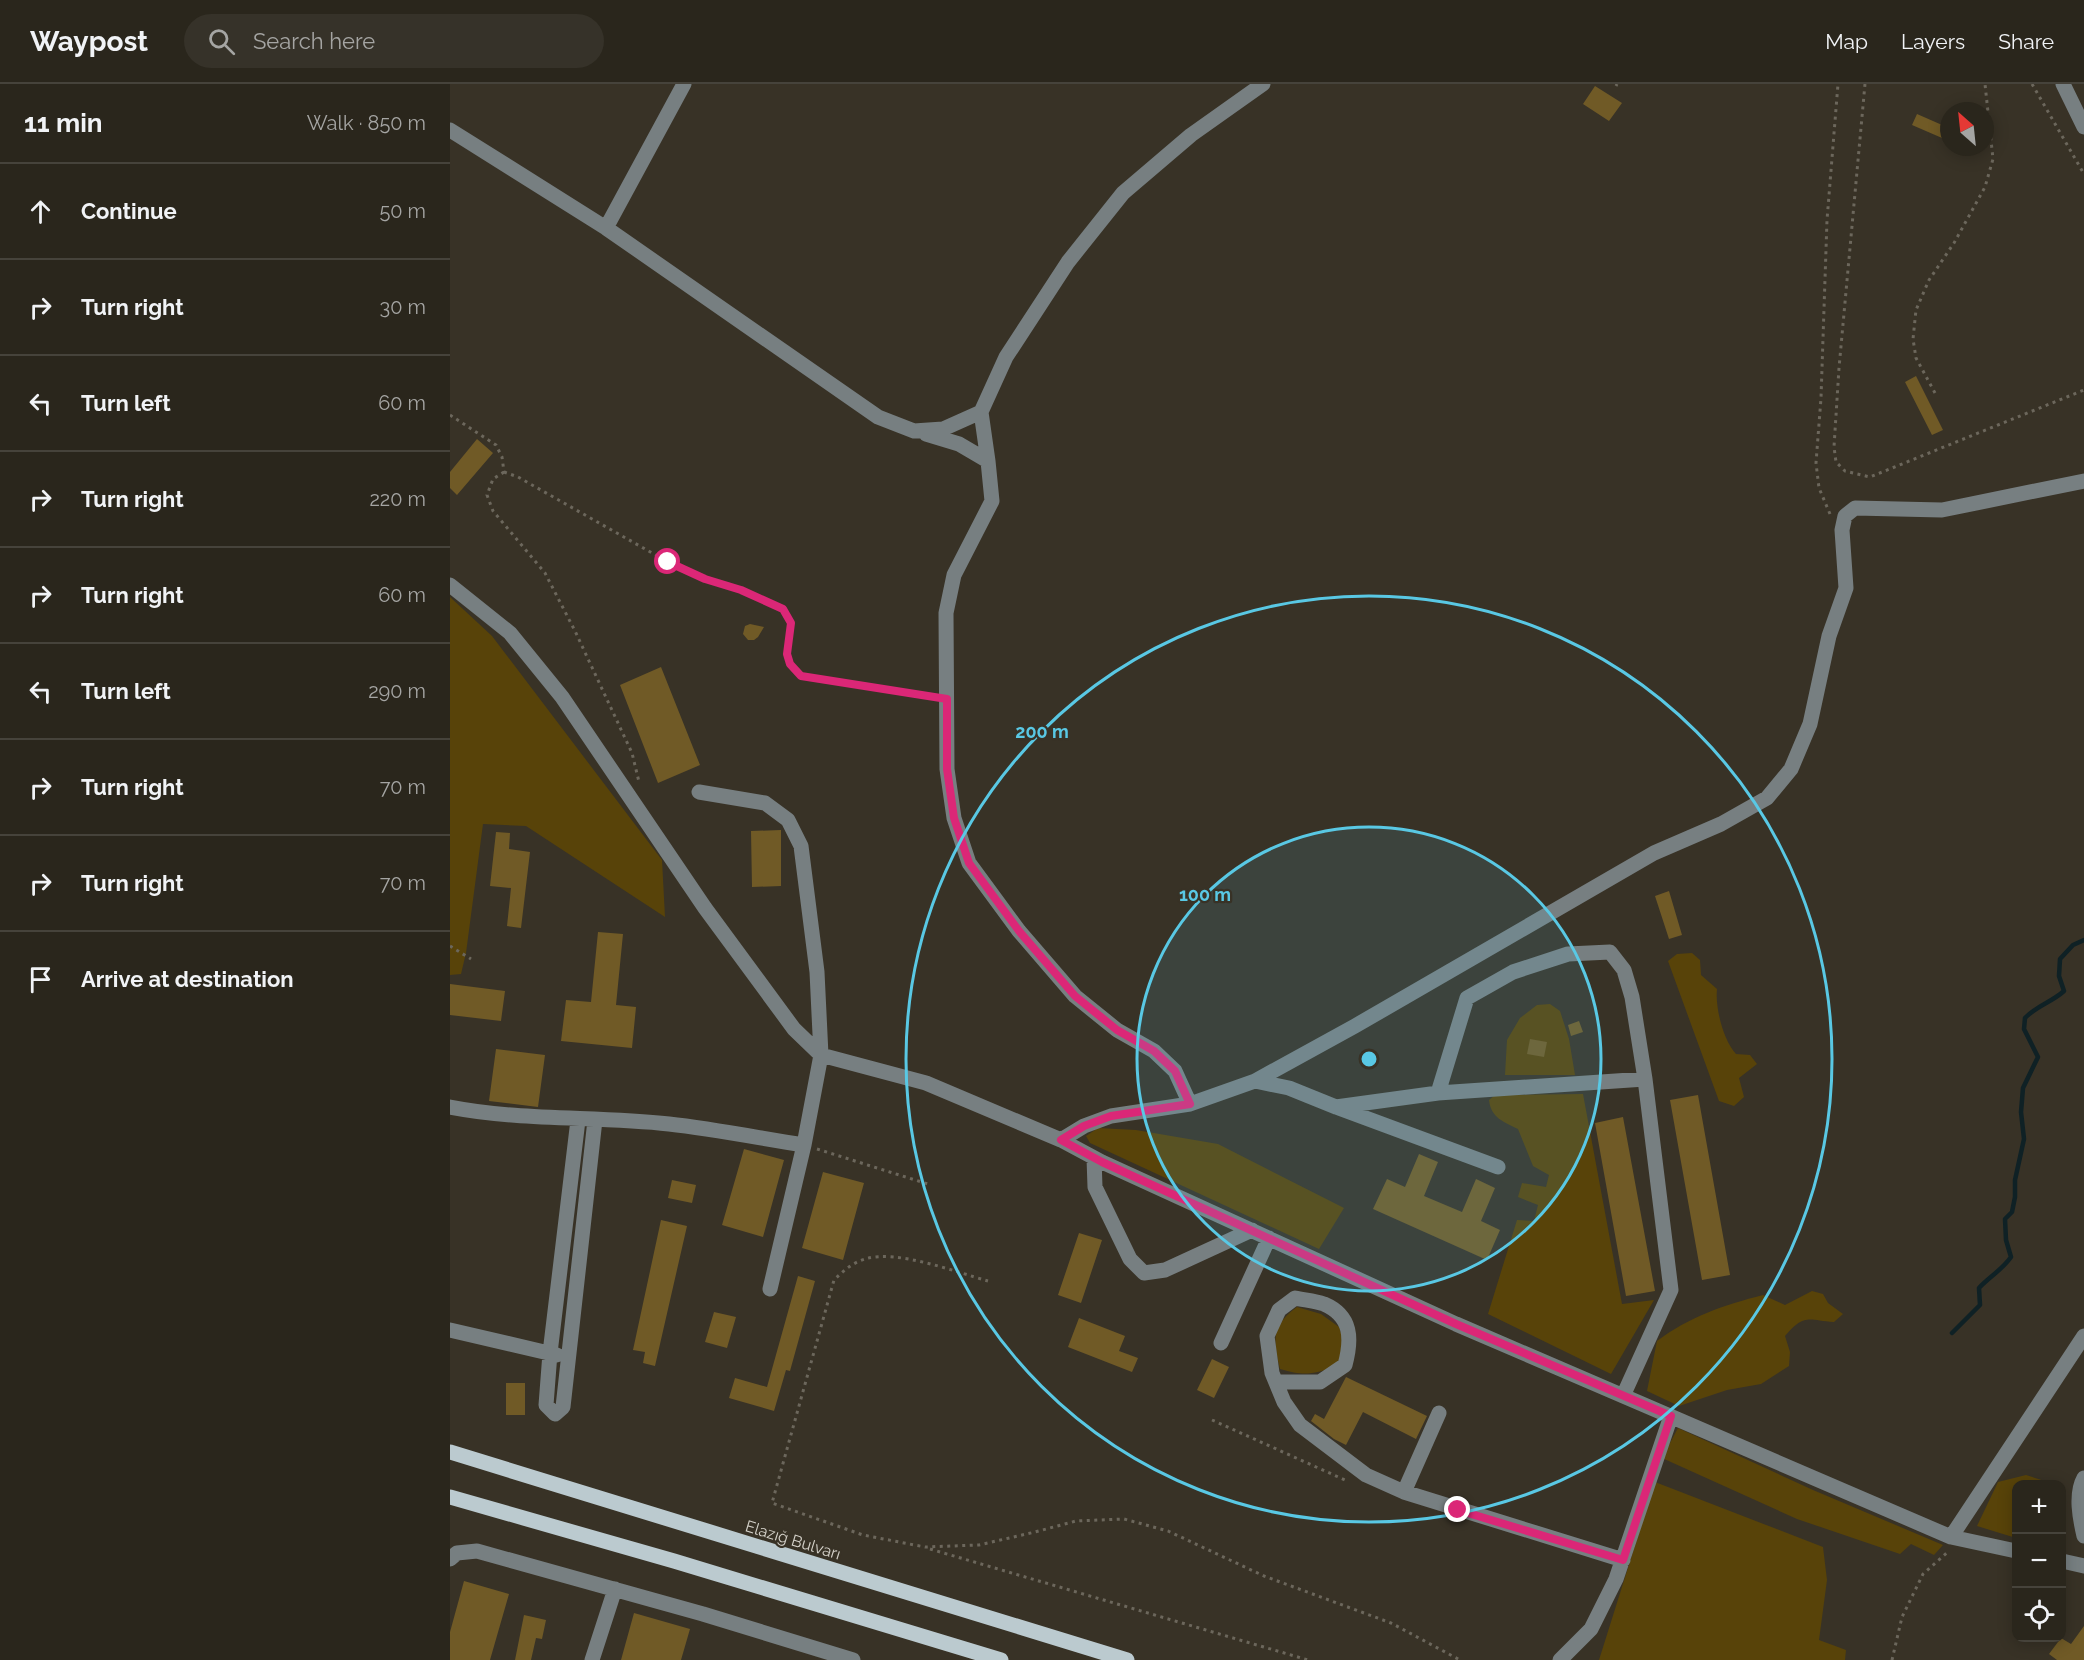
<!DOCTYPE html>
<meta charset="utf-8">
<style>
:root{--surface:#2a261c;--page:#363229;--text:#f1f3f6;--muted:#a5a5a3;--line:#46433b}
body{margin:0;font-family:Raleway,sans-serif;background:var(--page);color:var(--text)}
.controls{position:absolute;right:18px;bottom:18px;display:grid;overflow:hidden;border-radius:12px;box-shadow:0 3px 15px #0003}
.controls button{width:54px;height:54px;display:grid;place-items:center;padding:0;border:0;border-bottom:2px solid var(--line);background:var(--surface);color:var(--text);font:30px sans-serif}
.compass{position:absolute;left:1490px;top:18px;width:54px;height:54px;border-radius:50%;background:var(--surface);box-shadow:0 3px 15px #0003;rotate:333deg}
.stop{position:absolute;width:18px;height:18px;margin:-14px;border:4px solid #db2777;border-radius:50%;background:#fff}
.stop.end{background:#db2777;border-color:#fff;box-shadow:0 2px 6px #0008}
.list{margin:0;padding:0;list-style:none}
h2{display:flex;justify-content:space-between;align-items:center;height:78px;margin:0;padding:0 24px;font-size:26px}
h2 small{font-size:20px;font-weight:400;color:var(--muted)}
.list li{display:grid;grid-template-columns:39px 1fr auto;gap:18px;align-items:center;box-sizing:border-box;height:96px;padding:0 24px;border-top:2px solid var(--line)}
.list b{display:block;font-size:22px;white-space:nowrap}
.list em{font-size:20px;font-style:normal;color:var(--muted)}
.icon{flex:none;width:33px;height:33px;fill:none;stroke:currentColor;stroke-width:2;stroke-linecap:round;stroke-linejoin:round}
.map{position:relative;flex:none;width:1634px;height:1576px;overflow:hidden}
header{display:flex;align-items:center;gap:36px;box-sizing:border-box;height:84px;padding:0 30px;background:var(--surface);border-bottom:2px solid var(--line)}
header strong{font-size:28px}
nav{display:flex;gap:33px;margin-inline-start:auto;font-size:21px}
.search{width:420px;height:54px;background:var(--page);display:flex;align-items:center;gap:15px;box-sizing:border-box;padding:0 21px;border-radius:33px;color:var(--muted);font-size:22px}
main{display:flex}
aside{flex:1;background:var(--surface)}
.map>svg:first-child{display:block}
</style>
<header>
<strong>Waypost</strong>
<div class="search"><svg class="icon" aria-label="search" viewBox="0 0 24 24"><circle cx="10" cy="10" r="6"/><path d="M15 15l6 6"/></svg>Search here</div>
<nav><a>Map</a><a>Layers</a><a>Share</a></nav>
</header>
<main>
<aside>
<h2>11 min<small>Walk · 850 m</small></h2>
<ul class="list">
<li><svg class="icon" aria-label="ahead" viewBox="0 0 24 24"><path d="M12 20V5M6 11l6-6 6 6"/></svg><div><b>Continue</b></div><em>50 m</em></li>
<li><svg class="icon" aria-label="right" viewBox="0 0 24 24"><path d="M7 20v-9h11M14 6l5 5-5 5"/></svg><div><b>Turn right</b></div><em>30 m</em></li>
<li><svg class="icon" aria-label="left" viewBox="0 0 24 24"><path d="M17 20v-9H6M10 6l-5 5 5 5"/></svg><div><b>Turn left</b></div><em>60 m</em></li>
<li><svg class="icon" aria-label="right" viewBox="0 0 24 24"><path d="M7 20v-9h11M14 6l5 5-5 5"/></svg><div><b>Turn right</b></div><em>220 m</em></li>
<li><svg class="icon" aria-label="right" viewBox="0 0 24 24"><path d="M7 20v-9h11M14 6l5 5-5 5"/></svg><div><b>Turn right</b></div><em>60 m</em></li>
<li><svg class="icon" aria-label="left" viewBox="0 0 24 24"><path d="M17 20v-9H6M10 6l-5 5 5 5"/></svg><div><b>Turn left</b></div><em>290 m</em></li>
<li><svg class="icon" aria-label="right" viewBox="0 0 24 24"><path d="M7 20v-9h11M14 6l5 5-5 5"/></svg><div><b>Turn right</b></div><em>70 m</em></li>
<li><svg class="icon" aria-label="right" viewBox="0 0 24 24"><path d="M7 20v-9h11M14 6l5 5-5 5"/></svg><div><b>Turn right</b></div><em>70 m</em></li>
<li><svg class="icon" aria-label="arrive" viewBox="0 0 24 24"><path d="M6 21V4h12l-3 4 3 4H6"/></svg><div><b>Arrive at destination</b></div></li>
</ul>
</aside>
<div class="map">
<svg width="1634" height="1576" viewBox="0 0 1634 1576">
<rect width="100%" height="100%" fill="#383226"/>
<!-- green -->
<path fill="#584309" d="M0,513L42,552L212,776L215,833L76,742L33,740L16,869L11,890L0,891Z
M1242,869L1250,876L1251,891L1267,905C1265,923 1273,956 1286,970L1300,971L1307,980L1289,994L1294,1013L1284,1022L1269,1017L1218,877L1227,870Z
M1100,920L1110,927L1119,955L1125,991H1055L1057,956L1070,934L1087,921Z
M1133,1010L1172,1220L1204,1216L1161,1290L1038,1230L1067,1136L1084,1137L1088,1121L1068,1113L1072,1099L1096,1103L1099,1091L1083,1082L1068,1045C1054,1038 1041,1034 1039,1016L1045,1011Z
M648,1044L686,1046L768,1060L894,1124L869,1165L640,1059L636,1052Z
M1362,1207L1373,1210L1378,1219L1393,1230L1384,1238C1357,1236 1355,1229 1335,1252L1340,1268L1339,1282L1311,1300L1277,1306L1229,1322L1197,1307L1207,1257C1239,1233 1274,1221 1313,1211L1335,1221Z
M847,1223L871,1230L889,1243L896,1263L886,1282C862,1291 854,1292 830,1285C823,1255 821,1242 847,1223Z
M1228,1344L1363,1406L1493,1461L1484,1471L1461,1460L1450,1470L1347,1435L1212,1374Z
M1576,1391L1604,1400H1566V1454L1527,1442L1548,1398Z
M1205,1398L1373,1463L1377,1496L1369,1556L1396,1566L1395,1576H1149Z"/>
<g fill="none" stroke-linecap="round" stroke-linejoin="round">
<!-- stream -->
<path stroke="#0f2125" stroke-width="4.5" d="M1502,1249L1530,1221L1529,1204C1539,1193 1552,1186 1561,1173L1556,1156L1555,1135L1562,1128L1565,1113V1096L1574,1055L1571,1028L1573,1004L1588,973L1574,945L1575,934C1586,922 1602,918 1614,907L1609,892L1610,875L1623,861L1634,856"/>
</g>
<!-- building -->
<path fill="#705a26" d="M1145,2L1172,19L1159,37L1133,20Z
M1467,30L1499,44V57L1462,41Z
M1466,292L1493,346L1482,351L1455,298Z
M27,355L43,369L7,411L0,404V388Z
M300,540L314,543L308,553L304,556H298L293,550L295,542Z
M211,583L250,681L208,699L170,601Z
M331,746V802L302,803L301,747Z
M46,748L60,749L59,765L80,768L71,844L57,842L61,804L40,802Z
M1219,807L1232,851L1219,855L1205,812Z
M148,848L173,850L166,921L186,923L182,964L111,957L116,916L141,918Z
M0,900L55,907L51,937L0,931Z
M1129,937L1133,948L1121,952L1118,941Z
M1080,955L1097,958L1094,973L1077,970Z
M46,965L95,971L88,1023L39,1017Z
M1248,1011L1280,1191L1252,1196L1220,1016Z
M1173,1033L1205,1207L1176,1212L1145,1039Z
M294,1065L334,1076L313,1153L272,1141Z
M969,1070L988,1078L974,1112L1012,1128L1026,1095L1045,1104L1031,1137L1050,1146L1037,1176L923,1125L937,1095L955,1103Z
M373,1088L414,1099L393,1176L352,1164Z
M222,1096L246,1101L242,1119L218,1114Z
M211,1136L237,1142L205,1282L193,1279L195,1268L183,1266Z
M629,1149L652,1156L631,1219L608,1211Z
M348,1192L365,1197L340,1287L336,1286L324,1327L279,1314L285,1294L317,1303Z
M264,1228L286,1233L277,1264L255,1258Z
M629,1234L675,1252L669,1267L688,1274L682,1288L618,1263Z
M762,1275L779,1283L764,1314L747,1306Z
M896,1293L977,1332L966,1355L913,1328L896,1361L884,1355L861,1337L865,1330L874,1335Z
M56,1299H75V1331H56Z
M14,1497L59,1510L40,1576H0V1548Z
M184,1529L240,1545L231,1576H171Z
M74,1531L96,1536L92,1555L86,1554L81,1576H65Z
M1634,1542V1576H1607L1599,1570L1611,1554L1621,1560Z"/>
<g fill="none" stroke-linecap="round" stroke-linejoin="round">
<!-- path -->
<path stroke="#6c675c" stroke-width="3" stroke-dasharray="3 4.5" stroke-linecap="butt" d="M1415,0L1389,284L1384,363L1386,378L1395,387L1420,393L1634,306
M1582,0L1634,90
M1166,2L1167,0
M1485,309L1466,274L1463,255L1466,226L1479,196L1504,159L1535,103L1543,75L1535,0
M0,331L46,361L52,373L54,388
M54,388L68,393L218,478L255,495L291,506L333,525L341,539L337,570L340,580L351,592L484,613
M54,388L43,395L37,411L43,427L95,489L125,547L182,669L189,698
M1380,430L1369,404L1366,379L1371,314L1377,136L1388,0
M0,862L21,875
M367,1065L481,1101
M538,1197C506,1188 446,1165 415,1175C402,1179 393,1187 384,1196L322,1419L413,1451L475,1463L529,1461L585,1448L626,1437L674,1435L718,1447L814,1492L941,1539L1010,1576
M762,1336L895,1396
M480,1465L858,1576
M1442,1576L1452,1533L1473,1490L1499,1467"/>
<!-- minor -->
<path stroke="#777f81" stroke-width="15" d="M1613,0L1634,43
M0,46L156,144L428,333L464,347L493,345L531,328
M156,144L234,0
M476,350L509,360L538,377
M0,501L60,549L112,613L255,824L344,945L371,971L476,999L611,1056L652,1078L1006,1240L1501,1453L1566,1467
M249,708L315,719L338,736L351,762L367,888L371,971L354,1061L320,1205
M805,997L839,1004L886,1023L1048,1083
M988,1009L1017,914L1063,888L1118,870L1160,868L1174,886L1182,913L1195,995L1221,1206L1173,1312
M740,1020L725,987L704,967L667,946L625,912L569,847L519,779L504,734L497,685L496,529L504,491L542,417L538,377L531,328L556,273L618,178L673,109L741,51L813,0
M0,1023C72,1037 146,1032 219,1040C264,1045 309,1054 354,1061
M886,1023L988,1009L1195,995
M128,1036L100,1269L96,1321L105,1330L113,1323L145,1036
M611,1056L634,1042L661,1032L740,1020L805,997L905,942L1204,769L1271,740L1317,714L1341,685L1360,640L1379,552L1396,504L1392,446L1395,432L1405,424L1492,426L1634,397
M644,1074L645,1103L680,1175L694,1189L715,1186L802,1146
M0,1246L107,1271
M771,1259L819,1154
M826,1298H870L895,1281C902,1255 902,1232 874,1220C865,1217 854,1216 845,1214L829,1226L817,1252L822,1289L834,1318L850,1341L916,1391L954,1408L1173,1476
M1634,1394C1625,1410 1630,1435 1634,1452
M954,1408L989,1329
M1501,1453L1634,1252
M0,1475L7,1469L27,1467L253,1530L403,1576
M1612,1477L1634,1482
M142,1576L165,1505
M1110,1576L1141,1545L1166,1495L1221,1332"/>
<!-- major -->
<path stroke="#bbcacf" stroke-width="15" d="M0,1368L677,1576
M0,1413L224,1477L551,1576"/>
</g>
<g fill="none" stroke-linecap="round" stroke-linejoin="round">
<!-- route -->
<path stroke="#db2777" stroke-width="8" d="M218,478L255,495L291,506L333,525L341,539L337,570L340,580L351,592L497,615V685L504,734L519,779L569,847L625,912L667,946L704,967L725,987L740,1020L661,1032L634,1042L611,1056L652,1078L1006,1240L1221,1332L1173,1476L1008,1426"/>
</g>
<!-- distance rings -->
<circle cx="919" cy="975" r="232" fill="#59c8e4" fill-opacity=".12"/>
<g fill="none" stroke="#59c8e4" stroke-width="3">
<circle cx="919" cy="975" r="232"/>
<circle cx="919" cy="975" r="463"/>
</g>
<g text-anchor="middle" dominant-baseline="central" stroke-width="4.5" stroke-linejoin="round" paint-order="stroke">
<!-- street labels -->
<g font-size="16" fill="#d6d3cb" stroke="#383226">
<text transform="translate(343 1456) rotate(17)">Elazığ Bulvarı</text>
</g>
</g>
<circle cx="919" cy="975" r="9" fill="#59c8e4" stroke="#383226" stroke-width="3"/>
<g font-size="18" text-anchor="middle" font-weight="bold" fill="#59c8e4" stroke="#383226" stroke-width="4.5" stroke-linejoin="round" paint-order="stroke">
<text x="592" y="654">200 m</text>
<text x="755" y="817">100 m</text>
</g>
</svg>
<div class="controls">
<button>+</button>
<button>−</button>
<button><svg class="icon" aria-label="locate" viewBox="0 0 24 24"><circle cx="12" cy="12" r="6"/><path d="M12 2v4M12 18v4M2 12h4M18 12h4"/></svg></button>
</div>
<svg class="compass" viewBox="-18 -18 36 36"><path d="M0-13l5 13h-10z" fill="#e53935"/><path d="M0 13l5-13h-10z" fill="#a5a5a3"/></svg>
<div class="stop" style="left:218px;top:478px"></div>
<div class="stop end" style="left:1008px;top:1426px"></div>
</div>
</main>
